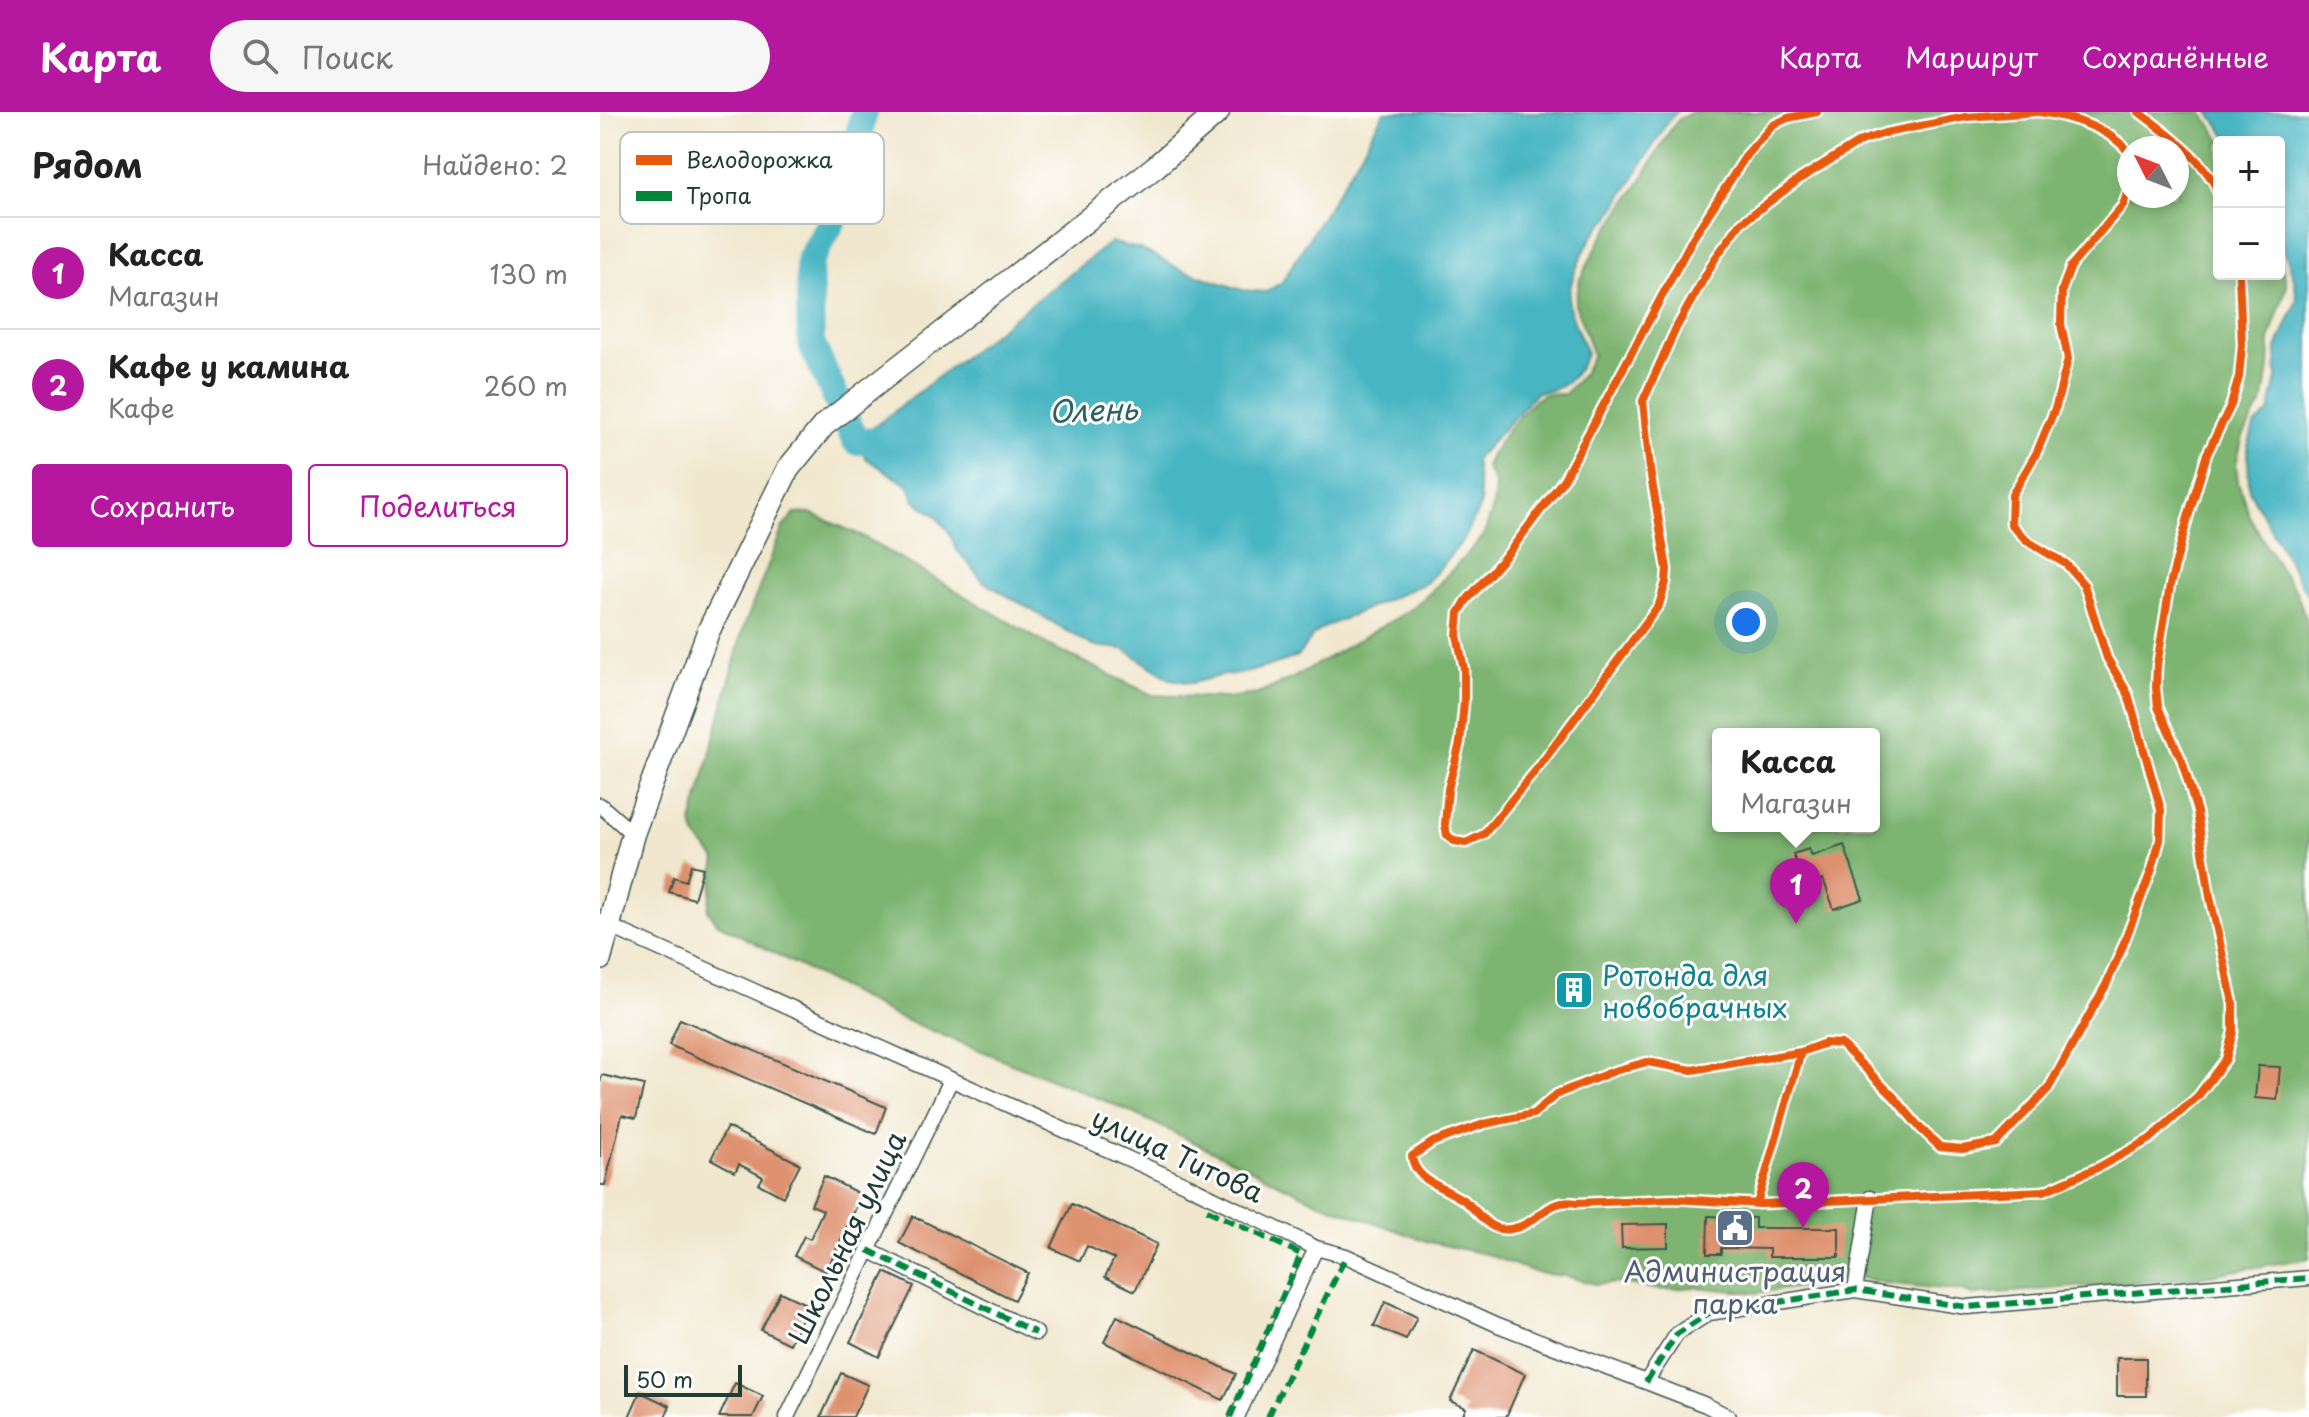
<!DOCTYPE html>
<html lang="ru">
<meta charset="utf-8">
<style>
:root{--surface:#fff;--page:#f6f6f6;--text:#222;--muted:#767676;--line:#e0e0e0;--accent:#b5179e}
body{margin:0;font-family:"Playpen Sans",sans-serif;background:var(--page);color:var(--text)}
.controls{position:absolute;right:24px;top:24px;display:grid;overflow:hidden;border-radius:8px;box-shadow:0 4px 12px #0003}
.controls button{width:72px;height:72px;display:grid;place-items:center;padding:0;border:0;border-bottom:2px solid var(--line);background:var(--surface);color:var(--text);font:40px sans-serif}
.compass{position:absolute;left:1517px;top:24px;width:72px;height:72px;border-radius:50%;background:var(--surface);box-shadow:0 4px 12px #0003;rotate:312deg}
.scale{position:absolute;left:24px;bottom:20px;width:118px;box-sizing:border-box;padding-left:8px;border:4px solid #1f3d34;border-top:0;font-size:22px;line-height:28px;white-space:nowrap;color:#1f3d34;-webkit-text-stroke:6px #fff;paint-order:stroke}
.you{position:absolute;left:1146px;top:510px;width:28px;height:28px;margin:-20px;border:6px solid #fff;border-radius:50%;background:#1a73e8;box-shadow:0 0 0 12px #1a73e833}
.badge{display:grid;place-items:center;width:52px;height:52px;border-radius:50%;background:var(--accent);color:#fff;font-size:26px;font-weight:700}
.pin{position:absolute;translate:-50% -66px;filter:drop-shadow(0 2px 4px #0008)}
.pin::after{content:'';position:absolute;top:42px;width:28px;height:24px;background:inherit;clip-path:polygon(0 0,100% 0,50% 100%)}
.popup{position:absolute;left:1112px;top:616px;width:168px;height:104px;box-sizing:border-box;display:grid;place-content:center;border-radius:8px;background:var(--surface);filter:drop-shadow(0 2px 6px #0005);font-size:26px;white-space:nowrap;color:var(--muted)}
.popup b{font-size:30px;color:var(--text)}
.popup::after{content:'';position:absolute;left:50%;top:100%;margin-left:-16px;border:16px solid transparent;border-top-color:var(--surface)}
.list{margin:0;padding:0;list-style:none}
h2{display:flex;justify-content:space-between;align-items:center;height:104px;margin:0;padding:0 32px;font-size:34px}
h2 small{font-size:26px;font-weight:400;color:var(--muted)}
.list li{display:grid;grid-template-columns:52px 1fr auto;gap:24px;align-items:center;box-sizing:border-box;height:112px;padding:0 32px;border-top:2px solid var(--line)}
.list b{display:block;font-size:30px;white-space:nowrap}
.list p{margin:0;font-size:26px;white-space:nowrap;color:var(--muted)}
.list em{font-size:26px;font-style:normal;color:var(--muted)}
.actions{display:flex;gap:16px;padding:24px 32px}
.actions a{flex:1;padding:18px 0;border:2px solid var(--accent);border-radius:8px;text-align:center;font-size:28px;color:var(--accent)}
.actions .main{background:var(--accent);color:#fff}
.icon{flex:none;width:44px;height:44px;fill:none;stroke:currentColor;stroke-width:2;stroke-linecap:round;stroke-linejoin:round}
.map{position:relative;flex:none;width:1709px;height:1305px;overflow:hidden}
header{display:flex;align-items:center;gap:48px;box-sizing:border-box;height:112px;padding:0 40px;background:var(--accent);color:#fff}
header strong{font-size:38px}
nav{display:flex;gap:44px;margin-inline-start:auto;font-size:28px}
.search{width:560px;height:72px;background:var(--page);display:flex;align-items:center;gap:20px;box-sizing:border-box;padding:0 28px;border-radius:44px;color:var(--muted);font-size:30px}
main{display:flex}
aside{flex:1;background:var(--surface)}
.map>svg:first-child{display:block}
</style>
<header>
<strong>Карта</strong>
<div class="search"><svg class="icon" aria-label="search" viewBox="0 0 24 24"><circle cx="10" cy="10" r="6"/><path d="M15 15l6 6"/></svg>Поиск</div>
<nav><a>Карта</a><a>Маршрут</a><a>Сохранённые</a></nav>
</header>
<main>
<aside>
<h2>Рядом<small>Найдено: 2</small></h2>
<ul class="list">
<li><span class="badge">1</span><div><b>Касса</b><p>Магазин</p></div><em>130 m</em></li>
<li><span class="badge">2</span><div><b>Кафе у камина</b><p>Кафе</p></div><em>260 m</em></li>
</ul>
<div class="actions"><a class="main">Сохранить</a><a>Поделиться</a></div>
</aside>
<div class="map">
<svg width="1709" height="1305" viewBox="0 0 1709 1305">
<rect width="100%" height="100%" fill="#fff"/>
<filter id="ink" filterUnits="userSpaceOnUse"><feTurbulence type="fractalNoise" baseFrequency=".0125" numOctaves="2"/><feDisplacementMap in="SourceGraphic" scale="16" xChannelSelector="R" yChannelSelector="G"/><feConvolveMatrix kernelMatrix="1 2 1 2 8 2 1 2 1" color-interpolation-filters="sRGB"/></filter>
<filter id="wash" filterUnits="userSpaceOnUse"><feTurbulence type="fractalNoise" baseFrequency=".006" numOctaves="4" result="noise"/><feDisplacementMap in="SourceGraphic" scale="32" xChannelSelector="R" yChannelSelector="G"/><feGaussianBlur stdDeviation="1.8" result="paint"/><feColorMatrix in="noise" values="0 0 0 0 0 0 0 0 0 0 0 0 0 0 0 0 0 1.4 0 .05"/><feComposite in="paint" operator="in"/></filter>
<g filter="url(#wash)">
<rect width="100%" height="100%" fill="#f1e7ce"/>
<!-- forest -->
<path fill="#7db471" stroke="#4e7852" stroke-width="2" fill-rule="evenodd" d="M1092,0H1602L1622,30H1619V162H1679V146L1687,173L1670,225L1669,256L1664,287L1643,324L1636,352L1638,369L1649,404L1680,457L1696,479L1709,515V1146L1592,1166L1372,1183L1364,1179L1284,1171L1265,1166L1241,1169L1228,1173H1213L1156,1181L1096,1175L1060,1178L1023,1171L995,1172L965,1164L937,1161L886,1142L829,1130L720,1091L525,997L293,903L117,811L108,798L116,747L95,723L92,711L143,517L183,415L195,402L210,401L260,423L450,534L552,583L625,586L658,582L689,568L810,498L832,479L883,425L893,396L895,372L886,355C890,339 930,285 946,282C951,281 959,283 965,282L983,262L993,243L975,192L980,167L1000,129L1042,67L1071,17L1079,7ZM1529,36H1577V84H1529ZM1118,622H1274V714H1118Z"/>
<!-- water -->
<path fill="#47b5c2" stroke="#33797b" stroke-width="2" d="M784,0H1077L1069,8L1009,106C990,121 967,168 969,192C970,205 982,228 987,241C976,265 964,279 937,280L875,348L881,392L865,426L839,457L826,471L725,515L713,523L698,544L685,549L649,560L619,564L592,571L570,567L524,537L493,534L384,470L357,438L349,420L335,403L314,388L309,374L267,347L256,329L511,130L543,138L582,158L642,178L666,180L682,170L754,53Z
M1609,0H1709V486L1649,378L1648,334L1654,314L1669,301L1677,266L1676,239L1697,188L1694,167L1679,123V30H1631Z"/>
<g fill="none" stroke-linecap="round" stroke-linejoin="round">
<!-- river -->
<path stroke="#47b5c2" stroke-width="28" d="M264,0L246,79L239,97L209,150L211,231L256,329H294"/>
</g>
<g id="blocks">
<!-- building -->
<path fill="#de916e" d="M1244,733L1263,787L1234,797L1223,767L1194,776L1187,753L1196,751L1193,742L1209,737L1212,744Z
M91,753L103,756L94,787L69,780L74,765L86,769Z
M80,907L286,995L276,1022L69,933Z
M1658,954L1680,955L1677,988L1655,986Z
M2,963L44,973L36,1006L22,1003L5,1073H0V971Z
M127,1015L200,1052L183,1085L159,1072L163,1065L139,1052L135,1060L111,1047Z
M224,1064L262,1083L226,1160L194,1144L204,1124L210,1127L223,1098L211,1093Z
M472,1092L557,1132L535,1179L505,1165L514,1147L487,1134L480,1149L451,1136Z
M313,1104L428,1161L414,1188L299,1131Z
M1108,1104L1155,1106V1116H1239V1145H1169V1137L1121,1136V1142H1107Z
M1068,1112V1135L1022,1136L1021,1113Z
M285,1160L314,1174L279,1245L250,1230Z
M180,1180L208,1193L190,1232L161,1218Z
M785,1190L817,1205L806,1228L774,1214Z
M517,1204L636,1262L623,1288L504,1230Z
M874,1238L925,1262L906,1305H862L866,1296L850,1289Z
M1517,1246H1546V1284H1517Z
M241,1261L268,1273L253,1305H221Z
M135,1271L163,1284L153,1305H119Z
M40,1280L70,1294L65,1305H29Z"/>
</g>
</g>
<g filter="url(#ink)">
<use href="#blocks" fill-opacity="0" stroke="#3e564b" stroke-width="2"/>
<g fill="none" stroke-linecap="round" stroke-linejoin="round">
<defs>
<path id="street" d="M0,693L33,722
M9,814L589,1074L716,1136L746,1144L898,1213L1106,1293L1129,1305
M268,1138L436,1221
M1255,1178L1270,1086
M1046,1270L1077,1222L1109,1201L1255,1178L1367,1195L1709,1166
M187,1305L351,968
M637,1305L716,1136"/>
<path id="secondary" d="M0,847L33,722L108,520L188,357L224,313L555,55L618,0"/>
</defs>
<!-- street casing -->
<use href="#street" stroke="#3e564b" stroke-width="17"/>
<!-- secondary casing -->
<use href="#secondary" stroke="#3e564b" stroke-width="25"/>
<!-- street -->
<use href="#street" stroke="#fff" stroke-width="14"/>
<!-- secondary -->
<use href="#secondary" stroke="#fff" stroke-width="22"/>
<!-- quiet -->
<path stroke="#00873e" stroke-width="6" stroke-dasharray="12 6" stroke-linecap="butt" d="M607,1098L701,1142L630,1305
M268,1138L436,1221
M1046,1270L1077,1222L1109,1201L1255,1178L1367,1195L1709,1166
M668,1305L746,1144"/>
<defs>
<path id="cycleway" d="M1217,0L1188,6L1173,13L1147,42L1093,126L964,367L910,439L866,489L859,501L857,523L864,557V590L860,631L848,677L845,712L847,723L854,729L866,731L884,722L941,652L1059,493L1066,470L1067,457L1050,358L1043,289L1076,216L1116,145L1141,111L1201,66L1261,29L1285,21L1366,5L1437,0
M1439,0C1468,4 1511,16 1529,41
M1539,0C1564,19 1611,52 1619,84
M1529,76L1523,93L1471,154L1462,178L1461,212L1468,247L1456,294L1437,340L1412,383L1411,412L1427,429L1466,452L1484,473L1507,546L1528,582L1561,698L1560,728L1552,757L1522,836L1506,873L1448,977L1396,1031L1362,1037L1340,1035L1320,1016L1294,985L1241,932L1225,931L1201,940L1092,958L1047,950L1014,959L957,982L933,1002L884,1012L833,1030L812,1044C814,1070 848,1076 866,1090C881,1102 889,1121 911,1117C940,1112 946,1085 977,1091L1073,1087L1162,1092L1444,1079L1499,1055L1550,1027L1598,984L1626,947L1633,920V891L1610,785L1597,700L1582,649L1558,595L1556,575L1557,553L1570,473L1588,405L1607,342L1631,293L1639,265L1642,233L1639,162
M1157,1092L1201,940"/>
</defs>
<!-- cycleway casing -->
<use href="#cycleway" stroke="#fff" stroke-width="13"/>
<!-- cycleway -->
<use href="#cycleway" stroke="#e8590c" stroke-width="8"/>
</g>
</g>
<!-- icons -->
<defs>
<symbol id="building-square" viewBox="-11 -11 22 22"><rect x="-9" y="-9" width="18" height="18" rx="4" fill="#0f9aa8" stroke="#fff"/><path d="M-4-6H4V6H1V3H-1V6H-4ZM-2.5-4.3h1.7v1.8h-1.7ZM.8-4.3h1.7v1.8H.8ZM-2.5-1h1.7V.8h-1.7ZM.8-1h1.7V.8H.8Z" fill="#fff"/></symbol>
<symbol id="civic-square" viewBox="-11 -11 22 22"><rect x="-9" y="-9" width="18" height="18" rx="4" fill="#5c6f8a" stroke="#fff"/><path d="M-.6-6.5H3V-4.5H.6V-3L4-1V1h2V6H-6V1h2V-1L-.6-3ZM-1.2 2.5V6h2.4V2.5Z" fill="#fff"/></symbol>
</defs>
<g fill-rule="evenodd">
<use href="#building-square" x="952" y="856" width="44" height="44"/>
<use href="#civic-square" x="1113" y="1094" width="44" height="44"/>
</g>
<g text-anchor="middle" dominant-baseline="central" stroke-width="6" stroke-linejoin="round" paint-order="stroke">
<!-- culture labels -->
<g font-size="28" fill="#0d838f" stroke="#fff" text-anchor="start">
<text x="1002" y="862">Ротонда для<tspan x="1002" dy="32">новобрачных</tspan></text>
</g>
<!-- street labels -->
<g font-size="28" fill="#1f3d34" stroke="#fff">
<text transform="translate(578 1042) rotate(25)">улица Титова</text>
<text transform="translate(246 1125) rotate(-64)">Школьная улица</text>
</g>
<!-- service labels -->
<g font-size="28" fill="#4e5e75" stroke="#fff">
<text x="1135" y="1158">Администрация<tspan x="1135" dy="32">парка</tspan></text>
</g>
<!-- water labels -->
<g font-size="30" font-style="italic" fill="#2b615f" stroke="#fff">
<text transform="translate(493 297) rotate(-2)">Олень</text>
</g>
</g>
<!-- legend -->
<rect x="20" y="20" width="264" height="92" rx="12" fill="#fff" stroke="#bcc5c2" stroke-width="2"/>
<rect x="36" y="43" width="36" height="10" fill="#e8590c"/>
<rect x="36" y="79" width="36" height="10" fill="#00873e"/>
<g font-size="22" fill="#1f3d34">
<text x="86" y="56">Велодорожка</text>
<text x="86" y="92">Тропа</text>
</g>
</svg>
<div class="controls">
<button>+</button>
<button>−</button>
</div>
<svg class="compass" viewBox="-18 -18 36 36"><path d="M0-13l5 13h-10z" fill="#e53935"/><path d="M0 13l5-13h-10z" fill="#767676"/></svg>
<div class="scale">50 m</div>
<div class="you"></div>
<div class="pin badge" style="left:1196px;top:812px">1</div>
<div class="popup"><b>Касса</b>Магазин</div>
<div class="pin badge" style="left:1203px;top:1116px">2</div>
</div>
</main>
